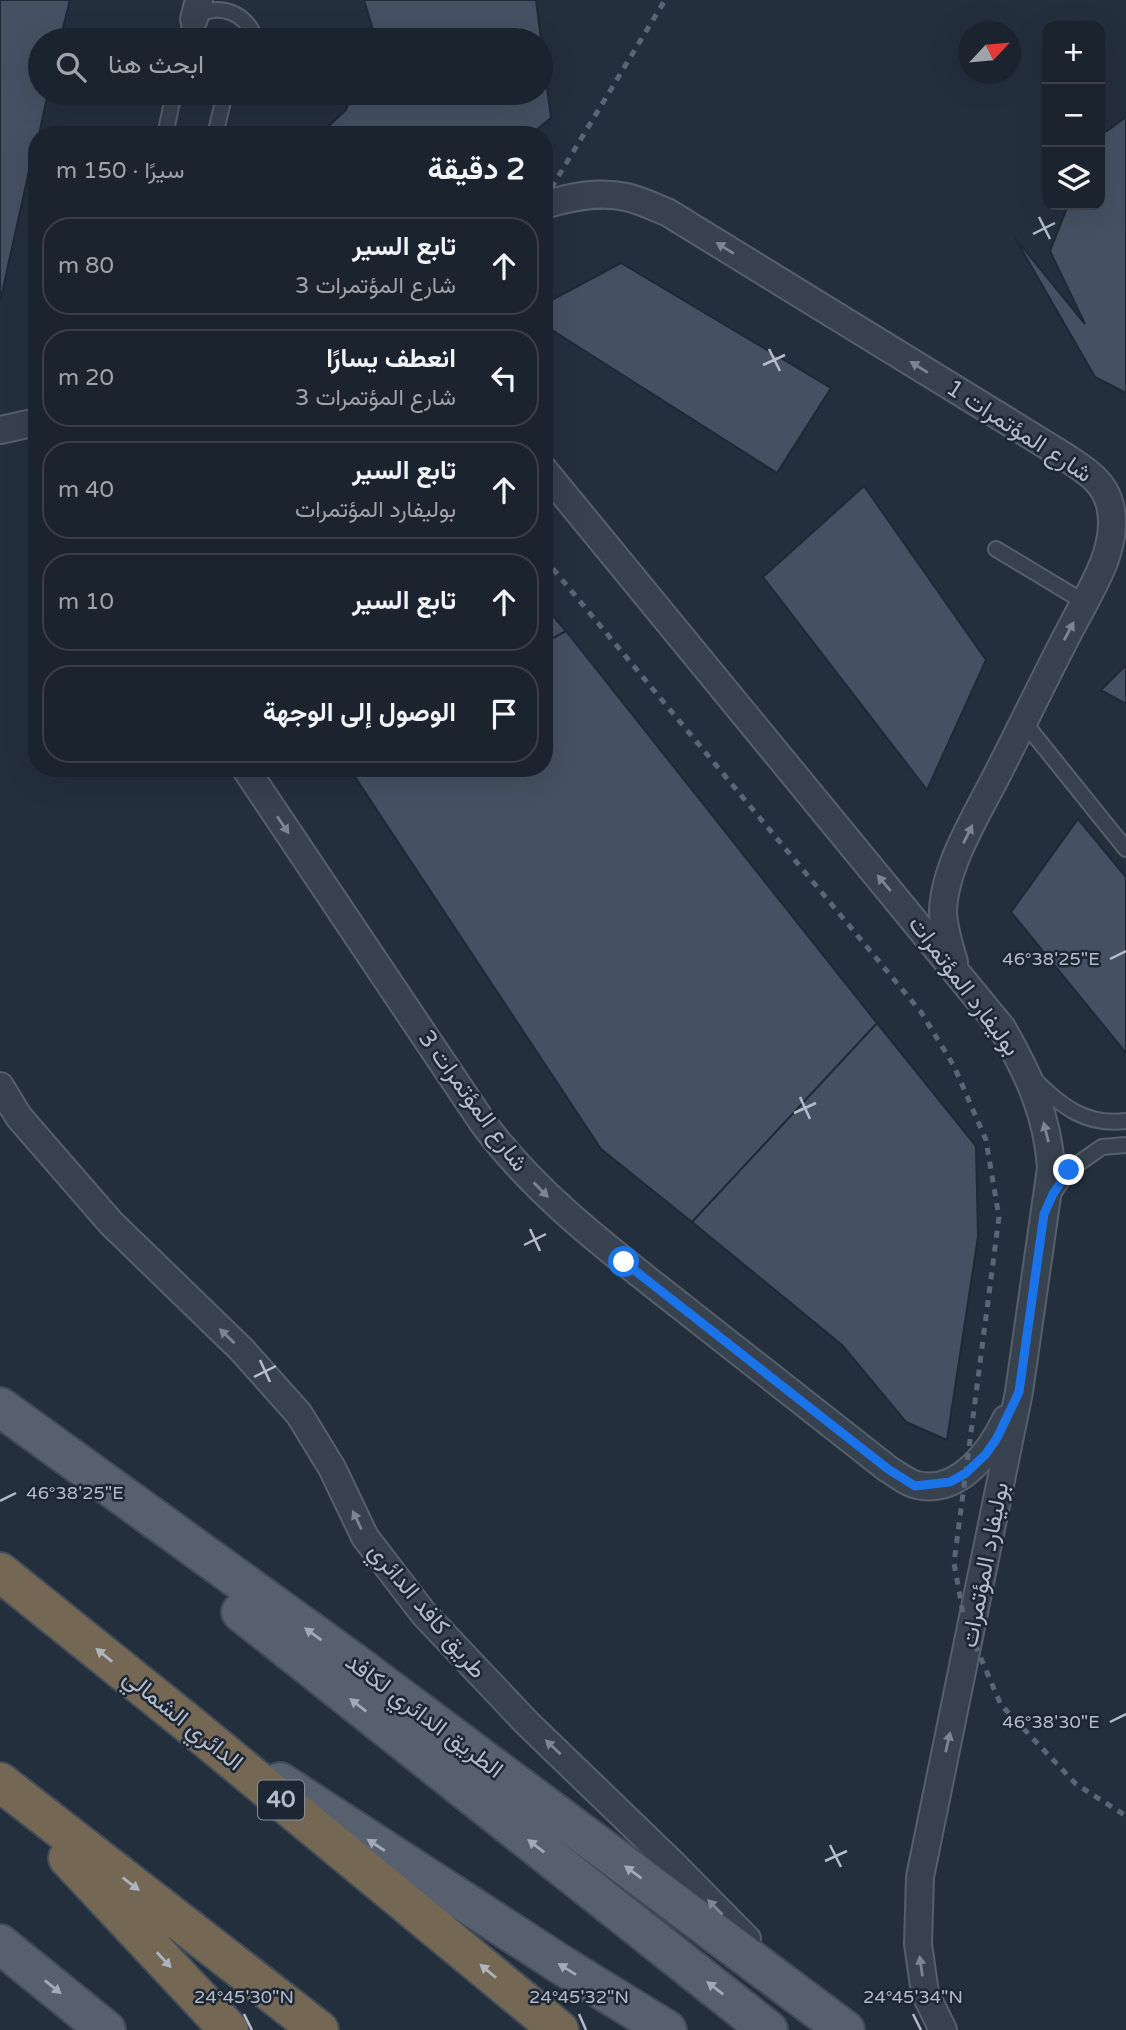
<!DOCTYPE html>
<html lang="ar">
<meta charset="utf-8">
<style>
:root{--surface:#1b232e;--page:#242b36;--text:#f1f3f6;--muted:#a0a4aa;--line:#39404a}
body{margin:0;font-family:"Varela Round",Vazirmatn,sans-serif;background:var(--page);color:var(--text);direction:rtl}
.controls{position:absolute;right:21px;top:21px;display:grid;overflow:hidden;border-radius:14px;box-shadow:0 7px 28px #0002}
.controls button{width:63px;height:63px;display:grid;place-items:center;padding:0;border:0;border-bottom:2px solid var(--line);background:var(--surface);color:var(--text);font:35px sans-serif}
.compass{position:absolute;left:958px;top:21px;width:63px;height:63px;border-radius:50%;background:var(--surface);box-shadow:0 7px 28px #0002;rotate:64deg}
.stop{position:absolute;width:21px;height:21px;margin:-16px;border:5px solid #1a73e8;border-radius:50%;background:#fff}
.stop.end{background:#1a73e8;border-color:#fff;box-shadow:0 2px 7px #0008}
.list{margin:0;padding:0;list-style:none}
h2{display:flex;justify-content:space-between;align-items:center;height:91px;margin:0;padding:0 28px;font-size:30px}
h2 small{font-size:23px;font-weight:400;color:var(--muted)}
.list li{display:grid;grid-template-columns:46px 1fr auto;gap:21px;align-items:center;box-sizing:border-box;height:98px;margin:0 14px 14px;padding:0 14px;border:2px solid var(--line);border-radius:28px}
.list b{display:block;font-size:26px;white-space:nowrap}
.list p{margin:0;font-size:23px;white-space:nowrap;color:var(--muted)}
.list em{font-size:23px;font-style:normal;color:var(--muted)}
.icon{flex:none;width:38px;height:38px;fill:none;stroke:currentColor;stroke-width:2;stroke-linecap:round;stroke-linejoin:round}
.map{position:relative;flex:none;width:1126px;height:2030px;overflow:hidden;direction:ltr}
.search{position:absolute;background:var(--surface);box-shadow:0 7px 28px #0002;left:28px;top:28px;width:525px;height:77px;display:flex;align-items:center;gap:18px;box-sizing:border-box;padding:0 24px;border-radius:38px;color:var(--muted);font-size:26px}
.panel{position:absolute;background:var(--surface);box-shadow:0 7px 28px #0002;left:28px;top:126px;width:525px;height:651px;border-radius:28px;direction:rtl}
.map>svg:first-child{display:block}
</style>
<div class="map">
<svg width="1126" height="2030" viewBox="0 0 1126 2030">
<rect width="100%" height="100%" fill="#242f3e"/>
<!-- building -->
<path fill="#455162" stroke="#1f2835" stroke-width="2" d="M0,0H70L60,40H40V93H48L39,135H37L0,302Z
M364,0H536L551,118L530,135H319L346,110L352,93H541V40H369L373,30Z
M1126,117V393L1095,377L1015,238L1085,324L1050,251L1068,205H1100V136Z
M621,263L831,388L777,473L544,325V304Z
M864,486L986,660L927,790L763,577Z
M544,605L566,631L544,643Z
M566,631L877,1023L692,1222L601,1149L349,768H544V643Z
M1126,665V704L1101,690Z
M1078,819L1126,877V1053L1011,912Z
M877,1023L976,1146L978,1237L947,1440L906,1422L842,1345L692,1222Z"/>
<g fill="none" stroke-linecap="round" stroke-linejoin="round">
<defs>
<path id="lane" d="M185,40C187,34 190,24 194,19C216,0 249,13 255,40
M165,135L174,93
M215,135L225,93
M996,549L1084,602
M1023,721L1126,849
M1036,1081C1062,1107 1087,1126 1126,1121
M1053,1194L1069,1170L1102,1147L1126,1145"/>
<path id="street" d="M194,19L199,0
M544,205C570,197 598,191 626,197C640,200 654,207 667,212L1064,456C1083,469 1104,480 1110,505C1120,547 1091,589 1073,624C1048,671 1025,720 1001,767C981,808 945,863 943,910C943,927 949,945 954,962
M0,430L37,422
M544,470L1002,1028C1028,1073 1048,1116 1051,1168L1019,1392L920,1877L918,1944L925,1993L943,2030
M245,768L483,1123C538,1197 611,1251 682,1307C751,1361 820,1415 888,1469C897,1474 907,1483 917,1485C959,1495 991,1451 1006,1419
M0,1086L19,1117L111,1223L242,1350L299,1414L332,1468L365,1537L424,1614L527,1723L669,1860L747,1939"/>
<path id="primary" d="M0,1407L350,1660L845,2030
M241,1612L768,2030
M280,1782L560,1964L667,2030
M0,1944L106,2030"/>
<path id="highway" d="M0,1572L184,1720L559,2030
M0,1782L319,2030
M68,1858L229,2030"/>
</defs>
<!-- lane casing -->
<use href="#lane" stroke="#565f6c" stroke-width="18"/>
<!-- street casing -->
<use href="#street" stroke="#565f6c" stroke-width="30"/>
<!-- primary casing -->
<use href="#primary" stroke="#414a57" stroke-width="42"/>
<!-- highway casing -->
<use href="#highway" stroke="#434c59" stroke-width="42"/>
<!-- lane -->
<use href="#lane" stroke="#38414e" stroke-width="14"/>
<!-- street -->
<use href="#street" stroke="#38414e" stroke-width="26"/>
<!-- primary -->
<use href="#primary" stroke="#56606e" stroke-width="38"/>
<!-- highway -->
<use href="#highway" stroke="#746855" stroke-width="38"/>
<!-- rail -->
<path stroke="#5a6575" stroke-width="5" stroke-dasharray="7 7" stroke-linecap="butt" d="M544,200L665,0
M544,558L921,1012L954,1066L986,1140L999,1217L954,1563L964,1619L1001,1705L1076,1784L1126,1816"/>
</g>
<!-- one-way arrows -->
<defs><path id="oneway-solid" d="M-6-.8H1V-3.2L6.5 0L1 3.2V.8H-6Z" transform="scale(1.75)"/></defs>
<g fill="#7c8592">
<use href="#oneway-solid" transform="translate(725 248) rotate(-148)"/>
<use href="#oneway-solid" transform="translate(919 367) rotate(-148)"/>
<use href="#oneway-solid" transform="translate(1069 631) rotate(-62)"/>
<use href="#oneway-solid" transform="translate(283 825) rotate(56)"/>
<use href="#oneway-solid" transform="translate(968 834) rotate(-64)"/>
<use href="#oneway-solid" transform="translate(884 883) rotate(-130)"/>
<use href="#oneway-solid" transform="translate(1046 1132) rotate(-104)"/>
<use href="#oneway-solid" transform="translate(541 1190) rotate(45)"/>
<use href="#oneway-solid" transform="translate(227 1336) rotate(-136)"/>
<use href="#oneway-solid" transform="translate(357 1520) rotate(-115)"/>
<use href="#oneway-solid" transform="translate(948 1742) rotate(-77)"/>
<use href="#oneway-solid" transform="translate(553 1747) rotate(-137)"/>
<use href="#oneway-solid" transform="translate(715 1907) rotate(-135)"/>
<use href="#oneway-solid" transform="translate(921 1966) rotate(-98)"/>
</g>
<g fill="#a1aab7">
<use href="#oneway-solid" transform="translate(313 1634) rotate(-144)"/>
<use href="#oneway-solid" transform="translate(358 1705) rotate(-142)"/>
<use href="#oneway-solid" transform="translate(376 1845) rotate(-147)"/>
<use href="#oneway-solid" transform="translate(536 1846) rotate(-142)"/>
<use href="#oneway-solid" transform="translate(633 1872) rotate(-143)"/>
<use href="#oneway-solid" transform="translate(567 1969) rotate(-148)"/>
<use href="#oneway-solid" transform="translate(53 1987) rotate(39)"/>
<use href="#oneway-solid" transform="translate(715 1988) rotate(-142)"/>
</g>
<g fill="#aeb4bd">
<use href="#oneway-solid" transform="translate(104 1655) rotate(-141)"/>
<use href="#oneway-solid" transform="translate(131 1884) rotate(38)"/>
<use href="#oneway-solid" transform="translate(164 1960) rotate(47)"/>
<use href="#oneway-solid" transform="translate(488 1971) rotate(-140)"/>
</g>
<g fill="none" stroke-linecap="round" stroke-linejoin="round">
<!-- route -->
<path stroke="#1a73e8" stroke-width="9" d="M624,1262L888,1469L915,1486L950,1482L966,1473L986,1454L997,1438L1019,1392L1044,1214L1053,1194L1069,1170"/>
</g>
<!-- ticks -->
<path fill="none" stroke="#b4bcc9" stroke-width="2.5" d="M1039,217L1050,239M1033,234L1055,223M769,349L780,371M763,365L785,355M1110,959L1126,951M800,1097L810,1119M794,1113L816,1103M530,1229L540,1251M524,1245L546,1234M260,1360L270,1382M254,1377L276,1366M0,1501L16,1493M1110,1722L1126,1714M830,1845L841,1867M825,1861L847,1851M244,2014L252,2030M579,2014L586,2030M913,2014L921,2030"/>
<g text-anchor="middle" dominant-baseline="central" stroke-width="5" stroke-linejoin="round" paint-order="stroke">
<!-- shield labels -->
<rect fill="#1d2633" stroke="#878f9c" stroke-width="2" x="258" y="1780.5" width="46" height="39" rx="5"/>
<g font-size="23" font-weight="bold" fill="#b4bcc9">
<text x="281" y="1800">40</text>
</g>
<!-- street labels -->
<g font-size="24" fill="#b4bcc9" stroke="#1d2633">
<text transform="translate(1019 431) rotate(33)">شارع المؤتمرات 1</text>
<text transform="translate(964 986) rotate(53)">بوليفارد المؤتمرات</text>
<text transform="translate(473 1101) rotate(54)">شارع المؤتمرات 3</text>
<text transform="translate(985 1565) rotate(-79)">بوليفارد المؤتمرات</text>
<text transform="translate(427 1611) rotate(50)">طريق كافد الدائري</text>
<text transform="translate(424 1716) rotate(37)">الطريق الدائري لكافد</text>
<text transform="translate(183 1720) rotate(39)">الدائري الشمالي</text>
</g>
</g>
<g font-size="18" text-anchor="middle" fill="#b4bcc9" stroke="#1d2633" stroke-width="5" stroke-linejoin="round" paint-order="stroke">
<text x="1051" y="965">46°38'25"E</text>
<text x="75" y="1499">46°38'25"E</text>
<text x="1051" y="1728">46°38'30"E</text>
<text x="244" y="2003">24°45'30"N</text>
<text x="579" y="2003">24°45'32"N</text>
<text x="913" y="2003">24°45'34"N</text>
</g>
</svg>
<div class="controls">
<button>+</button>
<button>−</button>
<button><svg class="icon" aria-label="layers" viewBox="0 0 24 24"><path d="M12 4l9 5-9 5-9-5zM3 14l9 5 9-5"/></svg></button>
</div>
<svg class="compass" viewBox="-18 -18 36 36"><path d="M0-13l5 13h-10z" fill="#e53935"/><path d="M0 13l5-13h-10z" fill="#a0a4aa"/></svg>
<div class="stop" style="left:624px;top:1262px"></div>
<div class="stop end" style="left:1069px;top:1170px"></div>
<div class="search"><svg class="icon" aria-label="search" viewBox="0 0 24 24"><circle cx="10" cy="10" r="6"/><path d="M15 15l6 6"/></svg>ابحث هنا</div>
<section class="panel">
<h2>2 دقيقة<small>سيرًا · 150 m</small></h2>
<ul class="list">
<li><svg class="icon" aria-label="ahead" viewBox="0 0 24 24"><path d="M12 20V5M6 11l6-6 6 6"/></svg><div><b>تابع السير</b><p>شارع المؤتمرات 3</p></div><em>80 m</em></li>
<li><svg class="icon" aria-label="left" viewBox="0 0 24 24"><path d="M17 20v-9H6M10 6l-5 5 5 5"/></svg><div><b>انعطف يسارًا</b><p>شارع المؤتمرات 3</p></div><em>20 m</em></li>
<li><svg class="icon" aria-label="ahead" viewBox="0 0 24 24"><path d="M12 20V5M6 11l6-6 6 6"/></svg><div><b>تابع السير</b><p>بوليفارد المؤتمرات</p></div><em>40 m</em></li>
<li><svg class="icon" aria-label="ahead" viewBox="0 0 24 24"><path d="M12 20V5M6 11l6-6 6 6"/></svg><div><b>تابع السير</b></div><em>10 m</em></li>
<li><svg class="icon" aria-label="arrive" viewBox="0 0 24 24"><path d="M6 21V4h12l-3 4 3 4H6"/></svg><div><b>الوصول إلى الوجهة</b></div></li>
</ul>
</section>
</div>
